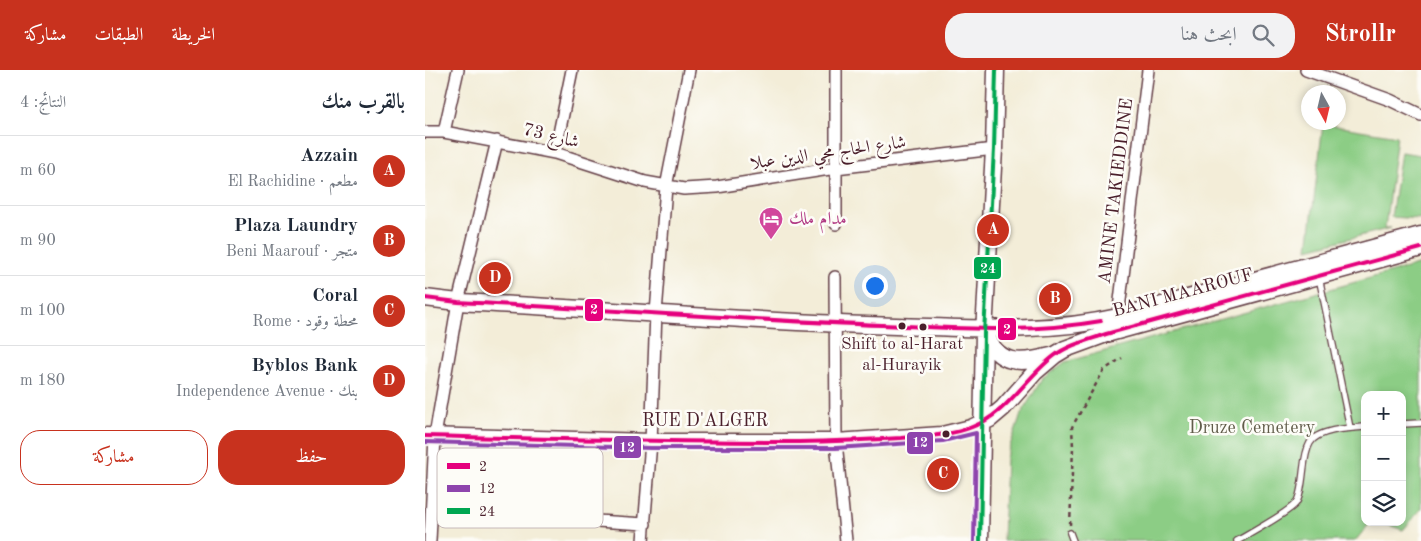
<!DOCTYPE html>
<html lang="ar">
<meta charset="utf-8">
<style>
:root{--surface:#fff;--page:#f2f2f3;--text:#1f2937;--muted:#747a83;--line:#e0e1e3;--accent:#c8321e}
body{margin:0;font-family:"Old Standard TT",Amiri,serif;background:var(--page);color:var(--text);direction:rtl}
.controls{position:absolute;right:15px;bottom:15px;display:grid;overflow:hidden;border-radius:10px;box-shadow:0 2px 8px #0003}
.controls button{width:45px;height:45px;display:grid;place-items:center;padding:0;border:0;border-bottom:1px solid var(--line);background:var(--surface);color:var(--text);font:25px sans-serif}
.compass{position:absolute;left:876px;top:15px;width:45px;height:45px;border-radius:50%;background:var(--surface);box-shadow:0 2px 8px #0003;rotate:172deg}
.you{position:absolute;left:449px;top:215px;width:18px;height:18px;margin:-12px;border:4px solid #fff;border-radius:50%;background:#1a73e8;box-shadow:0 0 0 8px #1a73e833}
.badge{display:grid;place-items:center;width:32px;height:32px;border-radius:50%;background:var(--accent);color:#fff;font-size:16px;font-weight:700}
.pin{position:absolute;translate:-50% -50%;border:2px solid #fff;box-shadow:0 1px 5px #0006}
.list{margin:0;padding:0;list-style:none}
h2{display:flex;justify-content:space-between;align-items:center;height:65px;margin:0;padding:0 20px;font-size:21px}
h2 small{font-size:16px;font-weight:400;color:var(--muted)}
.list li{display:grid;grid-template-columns:32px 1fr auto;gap:15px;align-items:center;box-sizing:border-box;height:70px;padding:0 20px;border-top:1px solid var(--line)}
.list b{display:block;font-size:19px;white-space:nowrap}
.list p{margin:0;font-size:16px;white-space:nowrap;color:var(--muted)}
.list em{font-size:16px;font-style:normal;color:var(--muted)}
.actions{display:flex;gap:10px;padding:15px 20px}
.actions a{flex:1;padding:11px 0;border:1px solid var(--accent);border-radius:20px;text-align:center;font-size:18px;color:var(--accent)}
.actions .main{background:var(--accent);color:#fff}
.icon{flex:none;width:28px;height:28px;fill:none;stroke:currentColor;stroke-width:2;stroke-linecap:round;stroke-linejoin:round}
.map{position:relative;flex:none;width:996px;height:471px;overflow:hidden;direction:ltr}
header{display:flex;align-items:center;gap:30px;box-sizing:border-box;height:70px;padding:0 25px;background:var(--accent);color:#fff}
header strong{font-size:24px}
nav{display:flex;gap:28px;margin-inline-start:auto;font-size:18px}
.search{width:350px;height:45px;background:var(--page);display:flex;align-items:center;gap:12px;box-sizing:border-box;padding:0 18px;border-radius:20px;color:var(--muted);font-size:19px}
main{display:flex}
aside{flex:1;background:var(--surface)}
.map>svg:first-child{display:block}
</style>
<header>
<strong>Strollr</strong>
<div class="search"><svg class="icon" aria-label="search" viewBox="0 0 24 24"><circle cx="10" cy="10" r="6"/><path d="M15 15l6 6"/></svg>ابحث هنا</div>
<nav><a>الخريطة</a><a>الطبقات</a><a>مشاركة</a></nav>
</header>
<main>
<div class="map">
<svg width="996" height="471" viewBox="0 0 996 471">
<rect width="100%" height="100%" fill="#fdfcf7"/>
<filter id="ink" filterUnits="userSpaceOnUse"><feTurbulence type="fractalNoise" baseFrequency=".02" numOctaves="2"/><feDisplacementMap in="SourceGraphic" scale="10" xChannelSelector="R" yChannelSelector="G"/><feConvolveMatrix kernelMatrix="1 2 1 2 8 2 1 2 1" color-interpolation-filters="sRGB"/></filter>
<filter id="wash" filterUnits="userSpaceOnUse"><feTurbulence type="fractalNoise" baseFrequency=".0096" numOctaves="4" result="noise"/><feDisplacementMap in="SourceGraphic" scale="20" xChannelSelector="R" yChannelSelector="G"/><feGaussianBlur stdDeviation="1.12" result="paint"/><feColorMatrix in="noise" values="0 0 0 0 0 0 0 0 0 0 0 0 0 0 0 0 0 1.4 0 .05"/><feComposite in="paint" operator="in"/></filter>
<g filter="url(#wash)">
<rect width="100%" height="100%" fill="#f3edd8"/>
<!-- green -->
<path fill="#8ccd85" stroke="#6b7658" d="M898,54L972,66L960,158H966L883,179Z
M976,82L996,85V149L966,147Z
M996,194V439L978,460L955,452H977V325H940V452H946L930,471H578L581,387L596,344L617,309L640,292Z"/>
</g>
<g filter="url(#ink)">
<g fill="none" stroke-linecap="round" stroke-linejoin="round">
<defs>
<path id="lane" d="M894,207L925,358
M977,354L996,353
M645,463L648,471
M812,471C824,464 863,443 871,433C875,427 876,418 877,411C879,399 879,383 885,373C893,359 926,358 940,357"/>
<path id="street" d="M411,0V154
M881,0L965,30L996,45
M0,62H19L130,83L220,112L259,119L292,117L411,98L569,79
M19,62L33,0
M130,83L147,0
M410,207L411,372L421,471
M693,247L723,0
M107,447L220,454
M5,471L10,366L33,232L72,71
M218,471L226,372L231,243L241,117L264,0"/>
<path id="secondary" d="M0,228L33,232C179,239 325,252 471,256C546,258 620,264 693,247L996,165
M559,263C574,296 594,294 626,286
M0,366L226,372H411L517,365L546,358L565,349L578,338L610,302L630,285L640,279L681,264L996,178
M555,471L559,263L569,79L571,0"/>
</defs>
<!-- lane casing -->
<use href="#lane" stroke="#633e45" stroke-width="8"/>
<!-- street casing -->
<use href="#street" stroke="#633e45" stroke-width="14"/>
<!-- secondary casing -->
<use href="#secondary" stroke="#633e45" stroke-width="19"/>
<!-- path -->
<path stroke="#633e45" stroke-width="2.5" stroke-dasharray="4 4" stroke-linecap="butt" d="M645,455L648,377L647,357L679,300L697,288"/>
<!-- lane -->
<use href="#lane" stroke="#fff" stroke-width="5.5"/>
<!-- street -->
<use href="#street" stroke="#fff" stroke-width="11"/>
<!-- secondary -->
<use href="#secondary" stroke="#fff" stroke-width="16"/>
<defs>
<path id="bus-1" d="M0,228L33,232C174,239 315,250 457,255C530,258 603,264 676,251
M0,366C121,369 242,372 363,372C401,372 439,370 476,368C500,366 525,366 547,357C582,344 600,308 629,286C643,275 664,270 681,264L996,178"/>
<path id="bus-2" d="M0,372L226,378H411L518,371L551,363L549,471"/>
<path id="bus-3" d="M555,471L559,263L569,79L571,0"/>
</defs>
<!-- bus-1 casing -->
<use href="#bus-1" stroke="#fdfcf7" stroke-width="8"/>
<!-- bus-2 casing -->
<use href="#bus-2" stroke="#fdfcf7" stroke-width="8"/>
<!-- bus-3 casing -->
<use href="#bus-3" stroke="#fdfcf7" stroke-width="8"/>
<!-- bus-1 -->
<use href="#bus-1" stroke="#e5007d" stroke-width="4"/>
<!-- bus-2 -->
<use href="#bus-2" stroke="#8e44ad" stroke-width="4"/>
<!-- bus-3 -->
<use href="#bus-3" stroke="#00a651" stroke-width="4"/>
</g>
</g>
<!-- icons -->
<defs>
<symbol id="hotel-pin" viewBox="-11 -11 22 30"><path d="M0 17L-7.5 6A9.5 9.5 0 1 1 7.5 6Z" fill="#d1479c" stroke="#fdfcf7"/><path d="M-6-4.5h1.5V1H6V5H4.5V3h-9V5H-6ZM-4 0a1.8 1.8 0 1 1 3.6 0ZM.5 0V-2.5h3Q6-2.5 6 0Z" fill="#fff"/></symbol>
</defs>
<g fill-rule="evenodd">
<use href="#hotel-pin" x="332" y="135" width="28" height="38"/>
</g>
<!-- markers -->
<g fill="#4a1f2b" stroke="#fdfcf7" stroke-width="2">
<circle cx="477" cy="256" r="4.5"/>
<circle cx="498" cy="257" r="4.5"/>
<circle cx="521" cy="364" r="4.5"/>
</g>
<g text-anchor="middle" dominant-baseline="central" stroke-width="5" stroke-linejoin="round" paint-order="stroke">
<!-- bus labels -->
<g font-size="17" fill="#4a1f2b" stroke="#fdfcf7">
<text x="477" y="274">Shift to al-Harat<tspan x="477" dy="21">al-Hurayik</tspan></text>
</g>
<!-- street labels -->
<g font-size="18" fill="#4a1f2b" stroke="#fdfcf7">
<text transform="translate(126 66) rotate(14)">شارع 73</text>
<text transform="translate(403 83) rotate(-8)">شارع الحاج محي الدين عبلا</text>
<text transform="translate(691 121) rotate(-83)">AMINE TAKIEDDINE</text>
<text transform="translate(758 223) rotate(-15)">BANI MAAROUF</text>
<text x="280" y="351">RUE D'ALGER</text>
</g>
<!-- hotel labels -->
<g font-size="18" fill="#b23c85" stroke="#fdfcf7" text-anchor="start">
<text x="364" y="149">مدام ملك</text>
</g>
<!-- park labels -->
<g font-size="18" fill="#615c4a" stroke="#fdfcf7">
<text x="827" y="358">Druze Cemetery</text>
</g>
</g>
<!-- legend -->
<rect x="12" y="378" width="166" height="80" rx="8" fill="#fdfcf7" stroke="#c7baba" stroke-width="1"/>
<rect x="22" y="393" width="23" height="6" fill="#e5007d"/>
<rect x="22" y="415" width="23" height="7" fill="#8e44ad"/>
<rect x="22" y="438" width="23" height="6" fill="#00a651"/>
<g font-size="14" fill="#4a1f2b">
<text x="54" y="401">2</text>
<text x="54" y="423">12</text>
<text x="54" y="446">24</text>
</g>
<g stroke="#fdfcf7" stroke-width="2">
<rect x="548" y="186" width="29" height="24" rx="5" fill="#00a651"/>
<rect x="159" y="228" width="20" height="24" rx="5" fill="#e5007d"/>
<rect x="572" y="247" width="20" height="24" rx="5" fill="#e5007d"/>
<rect x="481" y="361" width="28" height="24" rx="5" fill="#8e44ad"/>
<rect x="188" y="365" width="29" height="24" rx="5" fill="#8e44ad"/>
</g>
<g font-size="14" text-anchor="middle" font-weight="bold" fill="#fff">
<text x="563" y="203">24</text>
<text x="169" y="244">2</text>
<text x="582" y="264">2</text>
<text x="495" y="377">12</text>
<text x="202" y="382">12</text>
</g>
</svg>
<div class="controls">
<button>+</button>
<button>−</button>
<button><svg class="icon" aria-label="layers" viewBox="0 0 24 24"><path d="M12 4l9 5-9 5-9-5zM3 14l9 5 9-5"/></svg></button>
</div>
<svg class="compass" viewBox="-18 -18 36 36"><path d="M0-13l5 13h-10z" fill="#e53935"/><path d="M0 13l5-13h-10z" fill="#747a83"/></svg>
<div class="you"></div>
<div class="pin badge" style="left:568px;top:160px">A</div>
<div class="pin badge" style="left:630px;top:229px">B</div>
<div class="pin badge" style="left:518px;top:404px">C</div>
<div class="pin badge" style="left:70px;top:208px">D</div>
</div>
<aside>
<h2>بالقرب منك<small>النتائج: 4</small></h2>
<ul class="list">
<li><span class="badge">A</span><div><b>Azzain</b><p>مطعم · El Rachidine</p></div><em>60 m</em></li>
<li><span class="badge">B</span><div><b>Plaza Laundry</b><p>متجر · Beni Maarouf</p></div><em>90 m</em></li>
<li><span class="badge">C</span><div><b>Coral</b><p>محطة وقود · Rome</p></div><em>100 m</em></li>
<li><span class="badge">D</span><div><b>Byblos Bank</b><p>بنك · Independence Avenue</p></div><em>180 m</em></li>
</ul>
<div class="actions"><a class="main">حفظ</a><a>مشاركة</a></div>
</aside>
</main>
